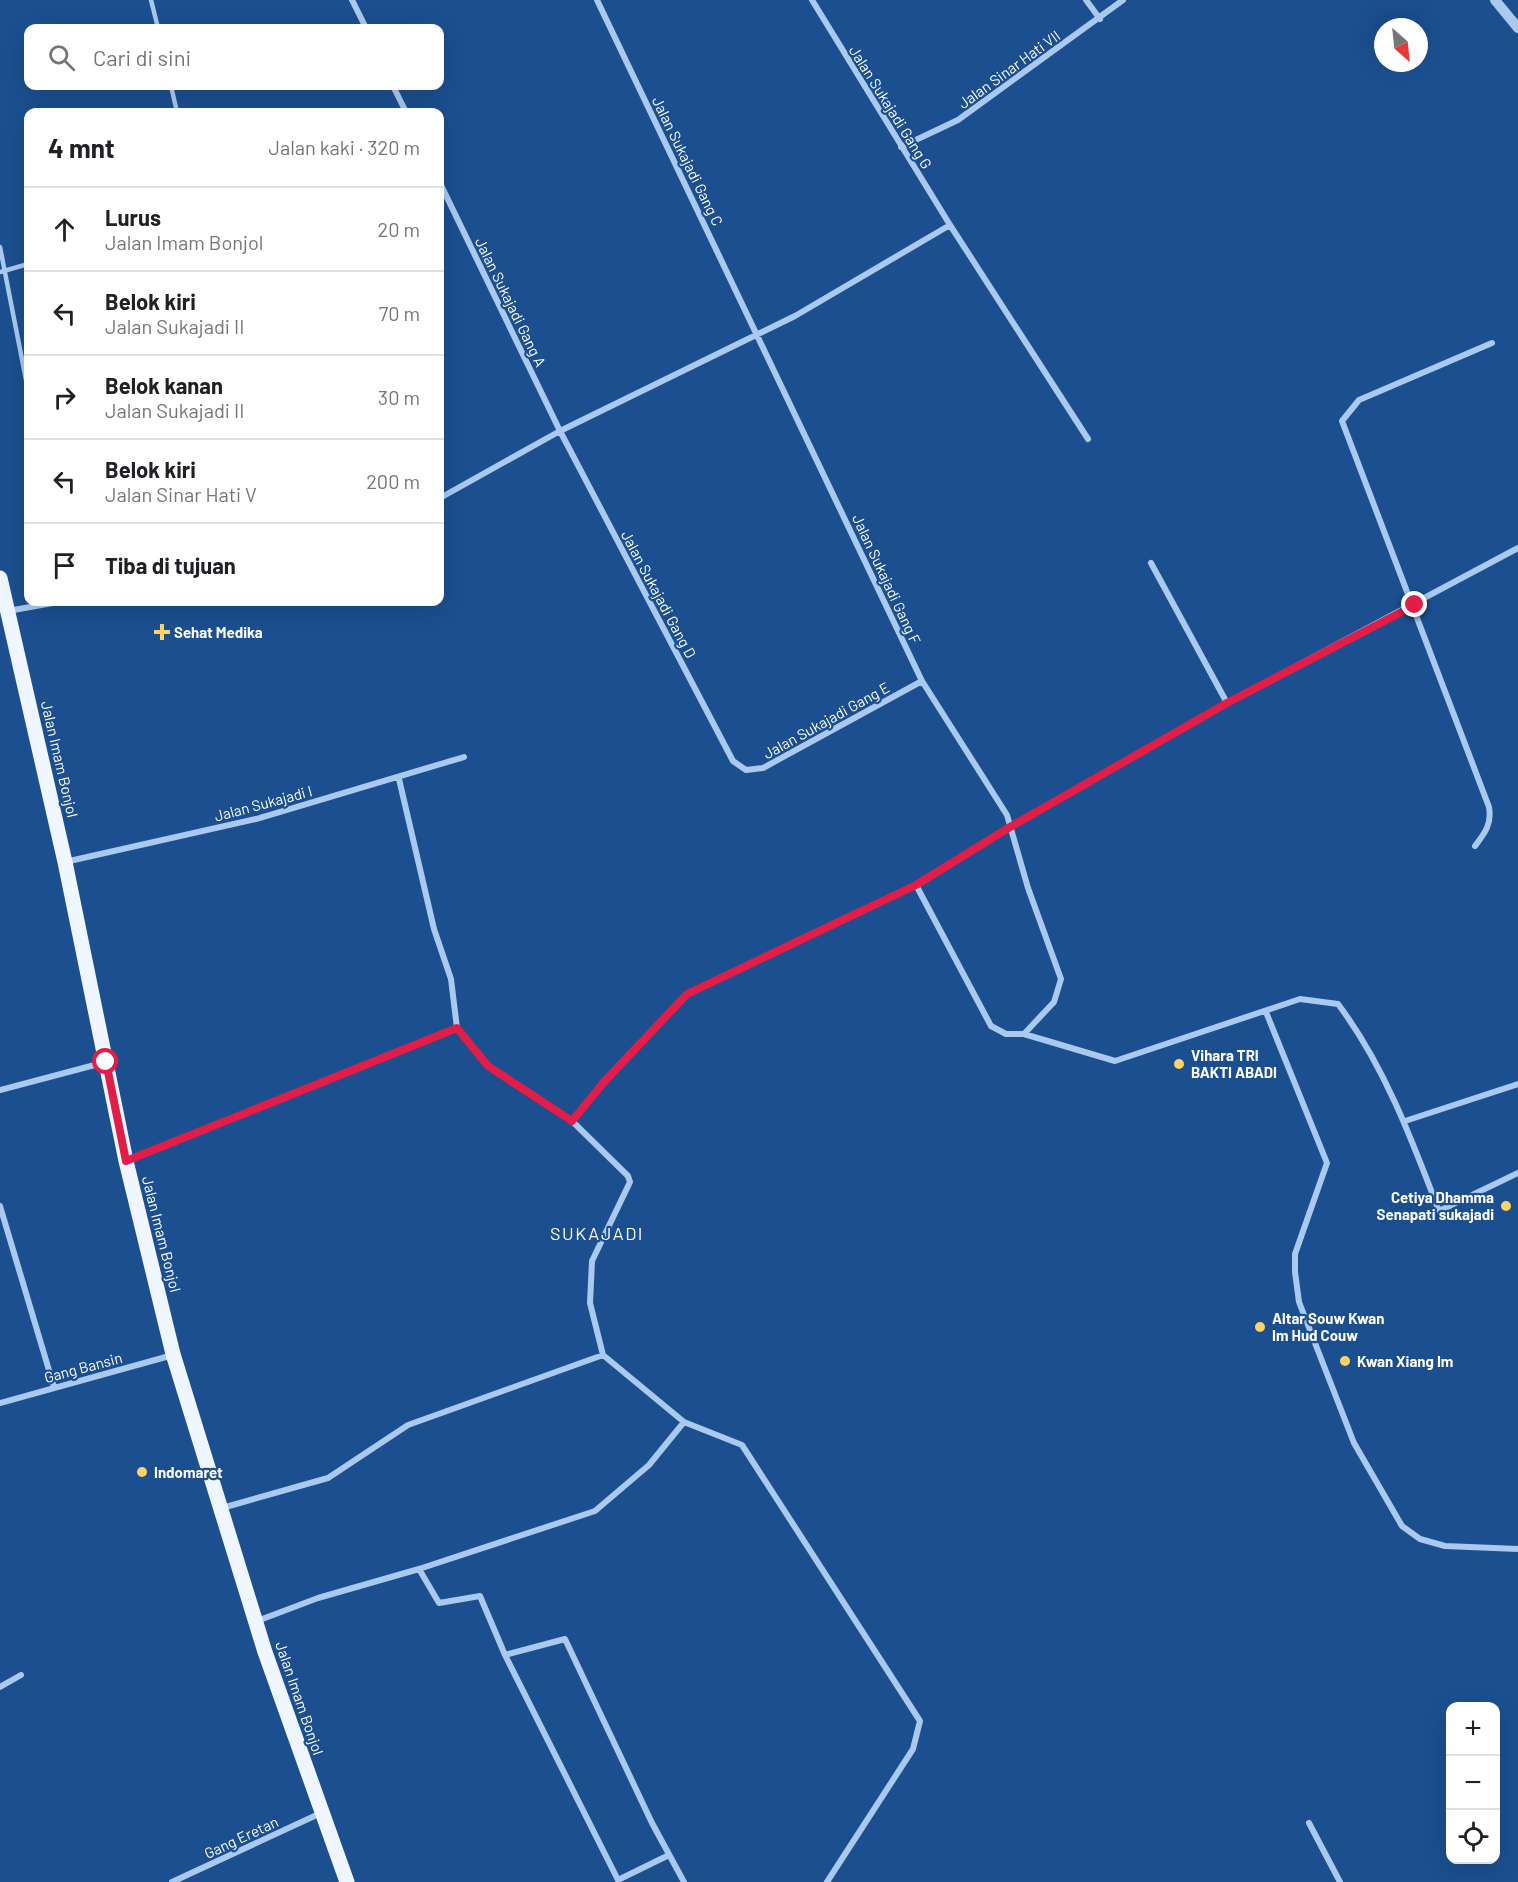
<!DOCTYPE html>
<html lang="id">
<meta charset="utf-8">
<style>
:root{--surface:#fff;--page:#f6f6f6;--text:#202124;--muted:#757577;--line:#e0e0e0}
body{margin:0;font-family:Barlow,sans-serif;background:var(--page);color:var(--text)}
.controls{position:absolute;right:18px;bottom:18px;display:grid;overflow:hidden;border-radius:12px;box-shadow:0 6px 24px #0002}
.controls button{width:54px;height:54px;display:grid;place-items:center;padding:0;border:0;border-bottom:2px solid var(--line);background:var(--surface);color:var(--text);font:30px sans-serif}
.compass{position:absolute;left:1374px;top:18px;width:54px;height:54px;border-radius:50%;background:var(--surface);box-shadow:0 6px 24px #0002;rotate:153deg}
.stop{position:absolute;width:18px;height:18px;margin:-14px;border:4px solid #e11d48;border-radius:50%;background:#fff}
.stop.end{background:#e11d48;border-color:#fff;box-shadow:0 2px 6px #0008}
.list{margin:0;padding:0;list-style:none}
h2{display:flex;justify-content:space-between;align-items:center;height:78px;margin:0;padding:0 24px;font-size:26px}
h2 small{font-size:20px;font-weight:400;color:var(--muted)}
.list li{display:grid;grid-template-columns:39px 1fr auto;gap:18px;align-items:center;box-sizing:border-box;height:84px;padding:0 24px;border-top:2px solid var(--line)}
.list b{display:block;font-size:22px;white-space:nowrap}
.list p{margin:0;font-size:20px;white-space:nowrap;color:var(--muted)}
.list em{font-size:20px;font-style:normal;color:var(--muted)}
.icon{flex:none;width:33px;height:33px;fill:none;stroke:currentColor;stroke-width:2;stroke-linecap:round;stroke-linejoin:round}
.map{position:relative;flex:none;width:1518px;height:1882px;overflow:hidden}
.search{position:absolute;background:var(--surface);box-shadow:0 6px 24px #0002;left:24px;top:24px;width:420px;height:66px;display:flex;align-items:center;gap:15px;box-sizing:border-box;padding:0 21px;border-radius:12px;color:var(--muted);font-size:22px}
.panel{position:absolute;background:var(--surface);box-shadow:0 6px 24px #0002;left:24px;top:108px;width:420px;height:498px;border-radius:12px}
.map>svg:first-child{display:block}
</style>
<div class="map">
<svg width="1518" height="1882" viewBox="0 0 1518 1882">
<rect width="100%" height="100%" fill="#1b4f8f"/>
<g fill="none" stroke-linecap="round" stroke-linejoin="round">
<!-- service -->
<path stroke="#a9c9ee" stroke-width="4.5" d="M151,0L158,28
M171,86L177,112
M0,247L28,390
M0,272L28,264"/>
<!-- minor -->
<path stroke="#a9c9ee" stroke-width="6" d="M352,0L366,28
M597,0L922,681L1007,815L1028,888L1061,979L1054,1002L1024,1034
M812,0L950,225L1088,439
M1086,0L1100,19
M393,86L406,112
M901,147L958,120L1123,0
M440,183L560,431L733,761L746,770L763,768L922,681
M440,498L560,431L795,316L950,225
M1151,563L1227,703
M8,611L58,602
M399,779L434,929L451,979L457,1028
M1475,846C1485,833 1492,824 1489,807L1342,421L1359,400L1492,343
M65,862L256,819L464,757
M916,885L991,1026L1006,1034H1024L1115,1061L1300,999L1338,1004C1384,1065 1412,1140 1439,1211L1518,1173
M1266,1012L1327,1163L1295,1254V1272L1299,1302L1354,1443L1402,1526L1420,1539L1445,1546L1518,1549
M0,1090L106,1062
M572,1121L604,1081L687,994L916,885L1010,827L1227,703L1518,548
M1405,1121L1518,1084
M127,1161L457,1028L488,1066L572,1121L628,1176L630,1182L592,1261L590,1303L603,1355L684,1422L742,1445L920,1721L913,1749L827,1882
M0,1206L54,1387
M0,1403L173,1355
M222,1508L328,1478L408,1425L603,1355
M419,1569L439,1603L480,1596L505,1655L618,1880L669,1855
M257,1621L318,1598L419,1569L595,1511L649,1465L684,1422
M505,1655L565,1639L652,1823L684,1882
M0,1687L21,1675
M1309,1823L1340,1882
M172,1882L321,1813"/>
<!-- tertiary -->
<path stroke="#a9c9ee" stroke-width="10" d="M1495,0L1518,28"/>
<!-- primary -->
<path stroke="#f0f6ff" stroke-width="15" d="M0,578L65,862L126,1161L173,1354L265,1652L347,1882"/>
</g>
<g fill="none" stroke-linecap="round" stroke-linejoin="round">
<!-- route -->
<path stroke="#e11d48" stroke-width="8" d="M106,1062L126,1161L457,1028L488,1066L572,1121L604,1082L687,994L916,885L1010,827L1227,703L1415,605"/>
</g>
<!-- markers -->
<g fill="#ffd166" stroke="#1b4f8f" stroke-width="2">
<path d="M159 623h6v6h6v6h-6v6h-6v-6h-6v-6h6z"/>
<circle cx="1179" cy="1064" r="6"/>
<circle cx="1506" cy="1206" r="6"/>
<circle cx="1260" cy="1327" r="6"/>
<circle cx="1345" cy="1361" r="6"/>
<circle cx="142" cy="1472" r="6"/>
</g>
<g text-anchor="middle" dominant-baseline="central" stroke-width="4.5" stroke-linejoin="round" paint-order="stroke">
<!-- street labels -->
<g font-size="15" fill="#fff" stroke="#1b4f8f">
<text transform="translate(1009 69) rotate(-36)">Jalan Sinar Hati VII</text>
<text transform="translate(891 107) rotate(58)">Jalan Sukajadi Gang G</text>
<text transform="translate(688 161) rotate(64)">Jalan Sukajadi Gang C</text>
<text transform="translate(511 302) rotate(64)">Jalan Sukajadi Gang A</text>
<text transform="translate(887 579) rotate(65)">Jalan Sukajadi Gang F</text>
<text transform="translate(659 594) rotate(62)">Jalan Sukajadi Gang D</text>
<text transform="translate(826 720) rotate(-29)">Jalan Sukajadi Gang E</text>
<text transform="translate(60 759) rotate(77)">Jalan Imam Bonjol</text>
<text transform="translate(263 803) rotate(-15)">Jalan Sukajadi I</text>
<text transform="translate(162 1234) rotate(76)">Jalan Imam Bonjol</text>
<text transform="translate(83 1367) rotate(-15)">Gang Bansin</text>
<text transform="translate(300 1698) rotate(71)">Jalan Imam Bonjol</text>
<text transform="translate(241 1837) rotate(-25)">Gang Eretan</text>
</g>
<!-- poi labels -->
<g font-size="15" font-weight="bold" fill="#fff" stroke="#1b4f8f" text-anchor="start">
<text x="174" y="632">Sehat Medika</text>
<text x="1191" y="1055">Vihara TRI<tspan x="1191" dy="17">BAKTI ABADI</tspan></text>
<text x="1494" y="1197" text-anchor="end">Cetiya Dhamma<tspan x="1494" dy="17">Senapati sukajadi</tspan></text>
<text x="1272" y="1318">Altar Souw Kwan<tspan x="1272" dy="17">Im Hud Couw</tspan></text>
<text x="1357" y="1361">Kwan Xiang Im</text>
<text x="154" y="1472">Indomaret</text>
</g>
<!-- quarter labels -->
<g font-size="18" letter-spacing="1.5" fill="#fff" stroke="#1b4f8f">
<text x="597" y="1233">SUKAJADI</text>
</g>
</g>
</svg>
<div class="controls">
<button>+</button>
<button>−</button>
<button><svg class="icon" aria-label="locate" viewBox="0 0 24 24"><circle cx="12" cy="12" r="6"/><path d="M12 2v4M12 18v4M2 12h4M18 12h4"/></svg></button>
</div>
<svg class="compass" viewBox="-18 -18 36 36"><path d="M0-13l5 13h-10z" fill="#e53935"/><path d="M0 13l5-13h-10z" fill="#757577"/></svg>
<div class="stop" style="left:106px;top:1062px"></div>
<div class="stop end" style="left:1415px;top:605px"></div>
<div class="search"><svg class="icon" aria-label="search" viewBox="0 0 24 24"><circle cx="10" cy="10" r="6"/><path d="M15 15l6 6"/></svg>Cari di sini</div>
<section class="panel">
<h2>4 mnt<small>Jalan kaki · 320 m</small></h2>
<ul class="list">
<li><svg class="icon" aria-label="ahead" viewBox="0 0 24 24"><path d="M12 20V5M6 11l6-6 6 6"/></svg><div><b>Lurus</b><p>Jalan Imam Bonjol</p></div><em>20 m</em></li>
<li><svg class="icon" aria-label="left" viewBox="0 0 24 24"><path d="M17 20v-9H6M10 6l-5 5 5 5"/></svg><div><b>Belok kiri</b><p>Jalan Sukajadi II</p></div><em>70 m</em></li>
<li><svg class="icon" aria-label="right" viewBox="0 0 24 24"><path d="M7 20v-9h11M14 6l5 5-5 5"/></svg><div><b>Belok kanan</b><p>Jalan Sukajadi II</p></div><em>30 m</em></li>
<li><svg class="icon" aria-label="left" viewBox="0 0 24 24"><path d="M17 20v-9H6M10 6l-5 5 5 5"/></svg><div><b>Belok kiri</b><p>Jalan Sinar Hati V</p></div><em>200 m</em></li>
<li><svg class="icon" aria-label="arrive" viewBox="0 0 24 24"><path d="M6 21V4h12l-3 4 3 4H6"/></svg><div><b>Tiba di tujuan</b></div></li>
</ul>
</section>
</div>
